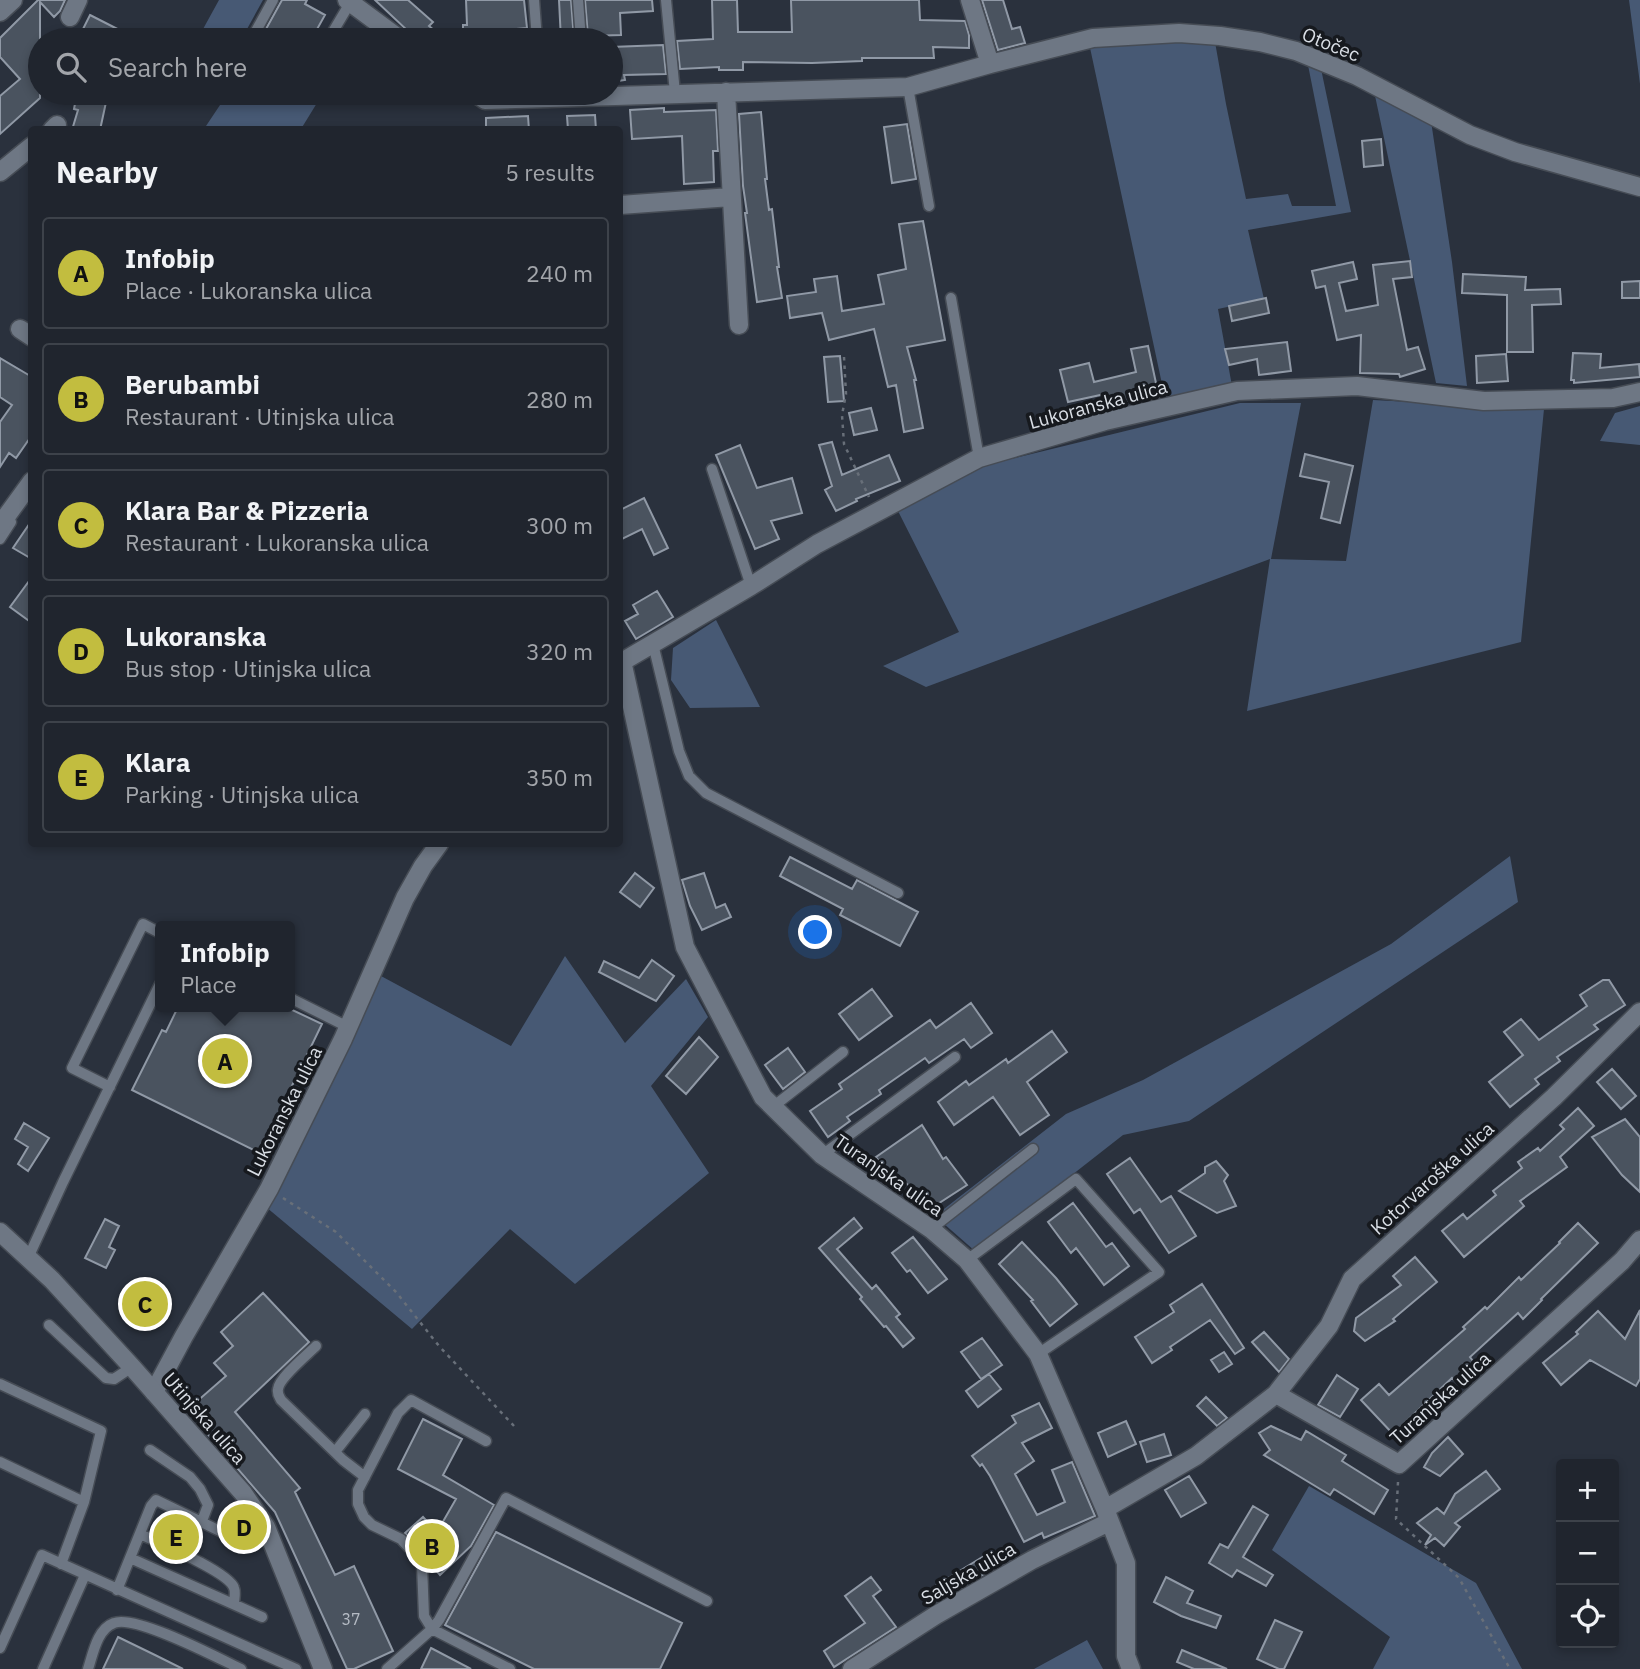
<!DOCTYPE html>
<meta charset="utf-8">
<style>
:root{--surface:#20252e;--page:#2d313a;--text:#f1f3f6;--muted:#a2a5aa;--line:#3d424a;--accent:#c2bd3f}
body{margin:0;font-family:"IBM Plex Sans",sans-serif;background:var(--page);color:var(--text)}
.controls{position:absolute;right:21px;bottom:21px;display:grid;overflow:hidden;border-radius:7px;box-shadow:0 4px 10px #0003}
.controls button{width:63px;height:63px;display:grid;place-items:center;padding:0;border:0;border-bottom:2px solid var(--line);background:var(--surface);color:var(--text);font:35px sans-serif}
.you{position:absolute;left:816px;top:933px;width:24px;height:24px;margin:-18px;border:5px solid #fff;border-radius:50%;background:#1a73e8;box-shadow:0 0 0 10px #1a73e833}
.badge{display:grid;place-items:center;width:46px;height:46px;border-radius:50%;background:var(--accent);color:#111;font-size:23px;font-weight:700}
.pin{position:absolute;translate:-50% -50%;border:4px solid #fff;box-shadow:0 2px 7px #0006}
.popup{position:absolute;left:155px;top:921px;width:140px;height:91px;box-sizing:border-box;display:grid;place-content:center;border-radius:7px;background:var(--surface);filter:drop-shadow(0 2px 5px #0005);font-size:23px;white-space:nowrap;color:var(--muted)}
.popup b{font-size:26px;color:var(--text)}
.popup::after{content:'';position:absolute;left:50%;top:100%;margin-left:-14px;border:14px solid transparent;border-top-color:var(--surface)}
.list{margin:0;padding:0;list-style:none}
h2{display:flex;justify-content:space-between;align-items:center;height:91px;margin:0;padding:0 28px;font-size:30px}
h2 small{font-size:23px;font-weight:400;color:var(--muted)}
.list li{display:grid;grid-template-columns:46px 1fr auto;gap:21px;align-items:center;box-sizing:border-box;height:112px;margin:0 14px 14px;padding:0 14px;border:2px solid var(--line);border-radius:7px}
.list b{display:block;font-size:26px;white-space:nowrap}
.list p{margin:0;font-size:23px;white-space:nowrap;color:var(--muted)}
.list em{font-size:23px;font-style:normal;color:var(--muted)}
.icon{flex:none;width:38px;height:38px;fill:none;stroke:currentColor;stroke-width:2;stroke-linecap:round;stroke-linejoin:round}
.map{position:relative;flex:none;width:1640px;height:1669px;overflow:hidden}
.search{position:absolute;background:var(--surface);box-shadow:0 4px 10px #0003;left:28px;top:28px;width:595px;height:77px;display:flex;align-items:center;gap:18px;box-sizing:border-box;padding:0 24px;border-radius:38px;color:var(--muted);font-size:26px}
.panel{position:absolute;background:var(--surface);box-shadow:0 4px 10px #0003;left:28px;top:126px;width:595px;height:721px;border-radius:7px}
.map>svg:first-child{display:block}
</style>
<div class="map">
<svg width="1640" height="1669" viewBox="0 0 1640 1669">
<rect width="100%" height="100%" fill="#2a313d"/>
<!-- green -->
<path fill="#475974" d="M219,0H263L241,40H197Z
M1629,0H1640V84Z
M1123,39L1215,42L1226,104L1246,199L1288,194L1292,206H1336L1307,60L1320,64L1351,212L1248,230L1264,299L1218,309L1232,386L1165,398L1089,43Z
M1374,91L1431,121L1452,262L1467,386L1436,383Z
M228,93H271L317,103L301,129H204Z
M1373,400L1544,409L1521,642L1247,711L1270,559L926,687L883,666L959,632L898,511L986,465L1240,403H1301L1271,559L1346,561Z
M1640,406V445L1600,441L1615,413Z
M716,620L760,707L690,708L671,680L673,648Z
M1510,856L1518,902L1189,1121L1123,1135L975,1251L935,1216L1066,1114L1143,1080L1391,944Z
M565,956L625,1043L686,979L708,1017L651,1086L709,1173L575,1284L510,1229L412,1329L266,1207L381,976L511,1046Z
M1309,1486L1476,1583L1522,1669H1373L1390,1637L1272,1550Z
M1087,1640L1103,1669H1034Z"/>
<!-- building -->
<path fill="#4a535f" stroke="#9099a6" stroke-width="2" d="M38,0H65L60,11L54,17L40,2V98L0,134V96L20,79L0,57V38Z
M282,0H307L305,4L325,15L311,40H285L266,29Z
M375,0H408L433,22L429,26L446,40H412L408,31Z
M466,0H524L527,28L493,31L494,40H463V25H467Z
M559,0H571L574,40H561Z
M585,0H652L653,11L620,13L621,35L588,36Z
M712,0H737L738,32H792L791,0H919L920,20L965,21L969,35V48L933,47L934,58H862V61L812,63L743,62V70H719V67L680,69L677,41L713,39Z
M982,0H1003L1012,29L1020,27L1025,43L998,50Z
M90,15L139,40H99L82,31Z
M663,45L666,74L624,75L625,80L611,82V47Z
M77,93H108L100,130H72L78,110L74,109Z
M664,108V112L716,110L718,151H713L714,182L684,184L682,136L632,139L630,110Z
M761,112L767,179H765L769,210L772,209L779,267H777L782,298L757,302L745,213H747L743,186L739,114Z
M595,115L596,130H568L567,116Z
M528,116L529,130H486V118Z
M907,124L916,179L892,183L884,127Z
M1381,139L1383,165L1364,167L1362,141Z
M923,221L945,340L907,347L916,380H914L923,428L904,432L896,385L888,387L874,329L829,340L822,313L790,318L787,296L816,292L814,279L837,276L842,311L884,304L878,275L906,269L899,224Z
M1410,261L1412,277L1393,279L1407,350L1418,347L1425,369L1400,377L1399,374L1360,373L1361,335L1337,340L1325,286L1316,288L1312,271L1353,262L1357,279L1339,283L1346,311L1378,305L1373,265Z
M1463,274L1526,277L1525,290L1560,289L1561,304L1532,305L1533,352H1507V295L1462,293Z
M1640,281V298H1622V282Z
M1266,298L1269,313L1232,321L1229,306Z
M1287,342L1291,371L1259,375L1257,359L1229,365L1225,349Z
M1148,346L1159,397L1142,401L1141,398L1108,405L1105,394L1068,402L1060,370L1089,363L1094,382L1136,372L1131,349Z
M1573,353L1601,354L1600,368L1639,364L1640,377L1574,383V380H1571Z
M1506,354L1508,381L1477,383L1476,356Z
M840,356L844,401L828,402L824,357Z
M0,358L32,377V435L16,458L9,453L0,467V422L12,405L0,397Z
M871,408L877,430L854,435L849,413Z
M832,442L842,475L889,455L900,481L856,499L857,501L836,511L825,490L832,486L819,445Z
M740,445L757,488L792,478L802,513L771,521L779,539L755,549L716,455Z
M1305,454L1353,466L1340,523L1321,518L1329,482L1300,476Z
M644,498L668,548L654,555L642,529L620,540V510Z
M32,520V559L13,548Z
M32,577V623L10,607Z
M657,591L673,617L636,639L625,621L638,614L633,605Z
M790,857L852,889L857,880L918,912L900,946L840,915L843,909L780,876Z
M635,873L654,888L640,907L620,892Z
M704,873L716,908L725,904L731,917L702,930L690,906L682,880Z
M652,960L674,976L656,1001L599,972L604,961L639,978Z
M1603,980H1609L1625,1005L1594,1025L1598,1029L1557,1057L1560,1061L1535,1079L1539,1084L1510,1107L1489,1082L1523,1055L1504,1032L1521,1019L1539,1040L1587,1006L1580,995Z
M872,989L892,1016L859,1040L839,1014Z
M971,1003L992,1033L971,1048L964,1039L929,1063L925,1058L879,1090L881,1094L847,1117L850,1121L828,1137L810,1111L842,1089L839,1084L930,1020L936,1028Z
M178,1007H286L322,1024L288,1094L297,1098L268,1157L132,1090L162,1030L166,1032Z
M1052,1031L1067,1052L1027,1082L1049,1115L1020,1135L993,1097L954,1125L938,1102L966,1081L969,1085L1006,1059L1008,1063Z
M699,1037L718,1057L686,1094L666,1076Z
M788,1048L805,1072L783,1089L765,1065Z
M1612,1069L1636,1096L1621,1109L1597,1082Z
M1578,1108L1594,1126L1560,1157L1567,1167L1520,1201L1524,1206L1464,1257L1442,1231L1463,1214L1467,1219L1496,1195L1493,1191L1522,1168L1518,1162L1538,1148L1540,1151L1564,1129L1560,1125Z
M1625,1119L1640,1137V1192L1622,1175L1592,1137Z
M24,1123L49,1138L28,1171L18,1164L28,1147L15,1139Z
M922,1125L943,1159L946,1157L967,1185L933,1207L900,1178L894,1183L876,1157Z
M1130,1158L1161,1202L1171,1196L1196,1236L1169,1253L1140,1209L1134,1213L1107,1174Z
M1216,1161L1228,1175L1224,1181L1236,1206L1217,1213L1179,1191L1205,1173V1167Z
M1073,1203L1106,1247L1112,1243L1129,1266L1104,1285L1076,1248L1071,1253L1048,1222Z
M854,1218L862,1228L837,1249L872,1289L876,1285L900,1314L896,1317L914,1338L903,1347L886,1326L884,1327L860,1299L862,1297L819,1248Z
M105,1219L119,1226L109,1247L115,1250L106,1268L85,1258Z
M1578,1223L1598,1243L1541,1299L1542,1300L1523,1319L1518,1313L1470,1357L1476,1365L1456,1382L1452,1378L1393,1434L1361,1400L1379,1384L1389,1395L1465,1329L1463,1327L1485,1307L1487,1309L1519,1277L1521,1280L1560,1243L1559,1242Z
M913,1237L947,1279L928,1293L910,1270L907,1272L892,1253Z
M1022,1242L1056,1278L1077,1304L1050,1326L1031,1301L1033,1300L999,1264Z
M1415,1257L1437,1282L1393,1319L1395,1321L1365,1341L1354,1331L1356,1318L1401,1285L1393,1276Z
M1202,1284L1244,1348L1235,1354L1210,1320L1170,1347L1172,1350L1152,1363L1135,1337L1174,1312L1170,1305Z
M263,1293L309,1342L235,1412L300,1488L295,1492L335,1575L354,1566L393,1651L354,1669H347L275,1512L187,1410L226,1376L214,1363L233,1346L221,1332Z
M1640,1310V1379L1636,1386L1590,1360L1561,1385L1543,1363L1578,1334L1576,1332L1598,1311L1625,1339Z
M1264,1332L1289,1359L1279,1372L1252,1342Z
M982,1338L1002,1365L981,1379L961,1352Z
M1224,1352L1232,1364L1219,1372L1211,1360Z
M989,1374L1001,1389L978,1407L966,1391Z
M1337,1375L1358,1389L1340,1417L1318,1405Z
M1206,1397L1227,1418L1217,1426L1197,1406Z
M1039,1403L1052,1428L1022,1443L1034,1461L1015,1474L1037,1515L1065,1502L1052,1470L1072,1462L1095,1516L1044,1538L1042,1533L1024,1542L990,1476L982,1464L980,1466L972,1456L1016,1423L1012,1416Z
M423,1419L462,1439L443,1475L494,1505L471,1546L440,1575L429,1562L420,1549L405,1533L423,1517L437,1532L456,1499L398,1469Z
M1126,1421L1136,1444L1108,1457L1098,1433Z
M1271,1426L1301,1440L1306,1431L1346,1455L1342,1461L1388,1490L1374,1514L1334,1489L1330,1495L1264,1455L1270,1450L1259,1433Z
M1164,1434L1171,1455L1147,1462L1140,1442Z
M1448,1437L1463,1454L1440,1476L1424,1467L1432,1453Z
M1486,1471L1500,1489L1455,1523L1460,1527L1444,1546L1435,1538L1425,1545L1431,1535L1417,1523L1437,1508L1444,1514L1455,1494Z
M1189,1476L1206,1503L1181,1517L1165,1490Z
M1253,1506L1268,1515L1243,1557L1273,1575L1266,1586L1237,1570L1232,1577L1209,1563L1220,1544L1228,1548Z
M496,1532L682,1623L660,1669H534L445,1625Z
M984,1556L993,1569L935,1602L927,1591Z
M871,1577L881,1590L873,1596L896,1627L834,1667L824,1651L865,1623L845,1596Z
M1166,1577L1193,1591L1187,1603L1221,1616L1216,1628L1181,1616L1154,1602Z
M1275,1620L1302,1632L1284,1669H1279L1257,1659Z
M118,1637L155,1655L183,1669H103Z
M431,1648L471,1669H421Z
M1182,1650L1227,1669H1194L1177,1662Z"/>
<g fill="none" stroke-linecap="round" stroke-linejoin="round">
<defs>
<path id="lane" d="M534,0L537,40
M578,0L581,40
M666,0L675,93
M251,40L273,0
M328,40L350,3
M908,87L929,206
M951,298L979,458
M712,469L751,586
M0,539L11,522
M653,644L679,751L689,776L706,793L898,893
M290,998L348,1027
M110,1087L72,1068L143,924L160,933
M774,1106L843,1052
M822,1155L955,1057
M931,1229L1033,1149
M28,1258L63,1182L160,984
M967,1260L1076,1179L1159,1272L1038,1354
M49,1325L106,1378L114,1379L132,1367
M316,1346C307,1355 279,1378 278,1389C277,1394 279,1396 281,1400L343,1460L365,1477
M0,1384L101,1431L84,1502L61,1564
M486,1441L411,1400L398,1413L358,1490V1504L364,1517L372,1525L401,1539L415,1554L422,1565L424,1616L432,1629L510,1669
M150,1450L190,1477L200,1489L208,1505L202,1521
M335,1452L365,1414
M0,1462L84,1502
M140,1534C157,1542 229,1572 234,1588C236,1593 234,1599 234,1604
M130,1558L262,1617
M117,1590L151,1506L156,1500L224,1533
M0,1648L42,1555L296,1669
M43,1669L85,1575
M88,1669C93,1654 97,1629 114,1623C135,1614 218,1658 241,1669
M387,1669L432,1629L439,1620L506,1498L707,1601"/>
<path id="street" d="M347,0L401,40
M970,0L990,64
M0,12L13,0
M70,17L78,0
M726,92L739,325
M475,93L485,100L908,87L990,64L1093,38L1179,33L1220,36L1260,42L1296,51L1357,76L1470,135L1515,152L1640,187
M52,130L57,125
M0,172L32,146
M620,205L731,197
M20,329L32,337
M0,525L32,481
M622,661L685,947L763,1097L822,1155L931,1229L967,1260L1038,1354L1105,1509L1126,1563V1656L1131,1669
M620,663L751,586L817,544L979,458L1105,421L1237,391L1357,386L1484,401L1613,398L1640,392
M154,1392L184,1336L269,1189L343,1039L405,898L423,866L439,844
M1276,1394L1329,1326L1352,1279L1554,1097L1640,1012
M1105,1509L1196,1456L1276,1394L1399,1464L1622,1261L1640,1240
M852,1669L936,1615L1032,1560L1109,1522"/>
<path id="secondary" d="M0,1232L52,1280L132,1367L243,1493L266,1527L323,1669"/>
</defs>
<!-- lane casing -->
<use href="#lane" stroke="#464c55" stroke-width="13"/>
<!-- street casing -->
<use href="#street" stroke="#464c55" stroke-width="21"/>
<!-- secondary casing -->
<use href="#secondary" stroke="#464c55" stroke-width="21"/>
<!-- path -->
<path stroke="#686f79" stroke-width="2.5" stroke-dasharray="3.5 5" stroke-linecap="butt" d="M844,357L846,394L842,415L844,444L869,497
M283,1198L336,1232L396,1292L439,1346L514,1426
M1398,1482L1396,1519L1459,1578L1510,1669"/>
<!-- lane -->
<use href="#lane" stroke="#6e7784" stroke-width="10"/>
<!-- street -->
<use href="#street" stroke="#6e7784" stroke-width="18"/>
<!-- secondary -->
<use href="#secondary" stroke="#6e7784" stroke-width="18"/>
</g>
<g text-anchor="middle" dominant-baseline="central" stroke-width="7" stroke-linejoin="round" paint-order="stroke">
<!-- number labels -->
<g font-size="16" fill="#b5bbc4">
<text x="351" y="1619">37</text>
</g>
<!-- street labels -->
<g font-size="19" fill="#d9dee5" stroke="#16191e">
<text transform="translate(1331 44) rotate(22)">Otočec</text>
<text transform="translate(1098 404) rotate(-15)">Lukoranska ulica</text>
<text transform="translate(284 1111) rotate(-63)">Lukoranska ulica</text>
<text transform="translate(889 1175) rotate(35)">Turanjska ulica</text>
<text transform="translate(1432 1178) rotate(-42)">Kotorvaroška ulica</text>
<text transform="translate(1440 1398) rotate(-42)">Turanjska ulica</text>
<text transform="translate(205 1418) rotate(49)">Utinjska ulica</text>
<text transform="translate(968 1573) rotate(-30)">Saljska ulica</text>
</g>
</g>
</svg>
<div class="controls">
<button>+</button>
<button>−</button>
<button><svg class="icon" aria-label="locate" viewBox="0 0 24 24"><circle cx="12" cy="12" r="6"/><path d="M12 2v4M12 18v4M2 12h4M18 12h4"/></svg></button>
</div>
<div class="you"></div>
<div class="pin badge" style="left:225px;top:1061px">A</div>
<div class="popup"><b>Infobip</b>Place</div>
<div class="pin badge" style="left:432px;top:1546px">B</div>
<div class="pin badge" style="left:145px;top:1304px">C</div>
<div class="pin badge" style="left:244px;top:1527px">D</div>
<div class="pin badge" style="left:176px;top:1537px">E</div>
<div class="search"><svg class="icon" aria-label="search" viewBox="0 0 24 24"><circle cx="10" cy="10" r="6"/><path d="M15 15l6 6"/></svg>Search here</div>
<section class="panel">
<h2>Nearby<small>5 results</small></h2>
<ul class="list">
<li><span class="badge">A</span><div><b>Infobip</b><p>Place · Lukoranska ulica</p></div><em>240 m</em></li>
<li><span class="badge">B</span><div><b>Berubambi</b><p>Restaurant · Utinjska ulica</p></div><em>280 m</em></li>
<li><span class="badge">C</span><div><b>Klara Bar &amp; Pizzeria</b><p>Restaurant · Lukoranska ulica</p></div><em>300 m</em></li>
<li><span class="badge">D</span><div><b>Lukoranska</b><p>Bus stop · Utinjska ulica</p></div><em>320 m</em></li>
<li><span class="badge">E</span><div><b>Klara</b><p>Parking · Utinjska ulica</p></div><em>350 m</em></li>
</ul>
</section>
</div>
